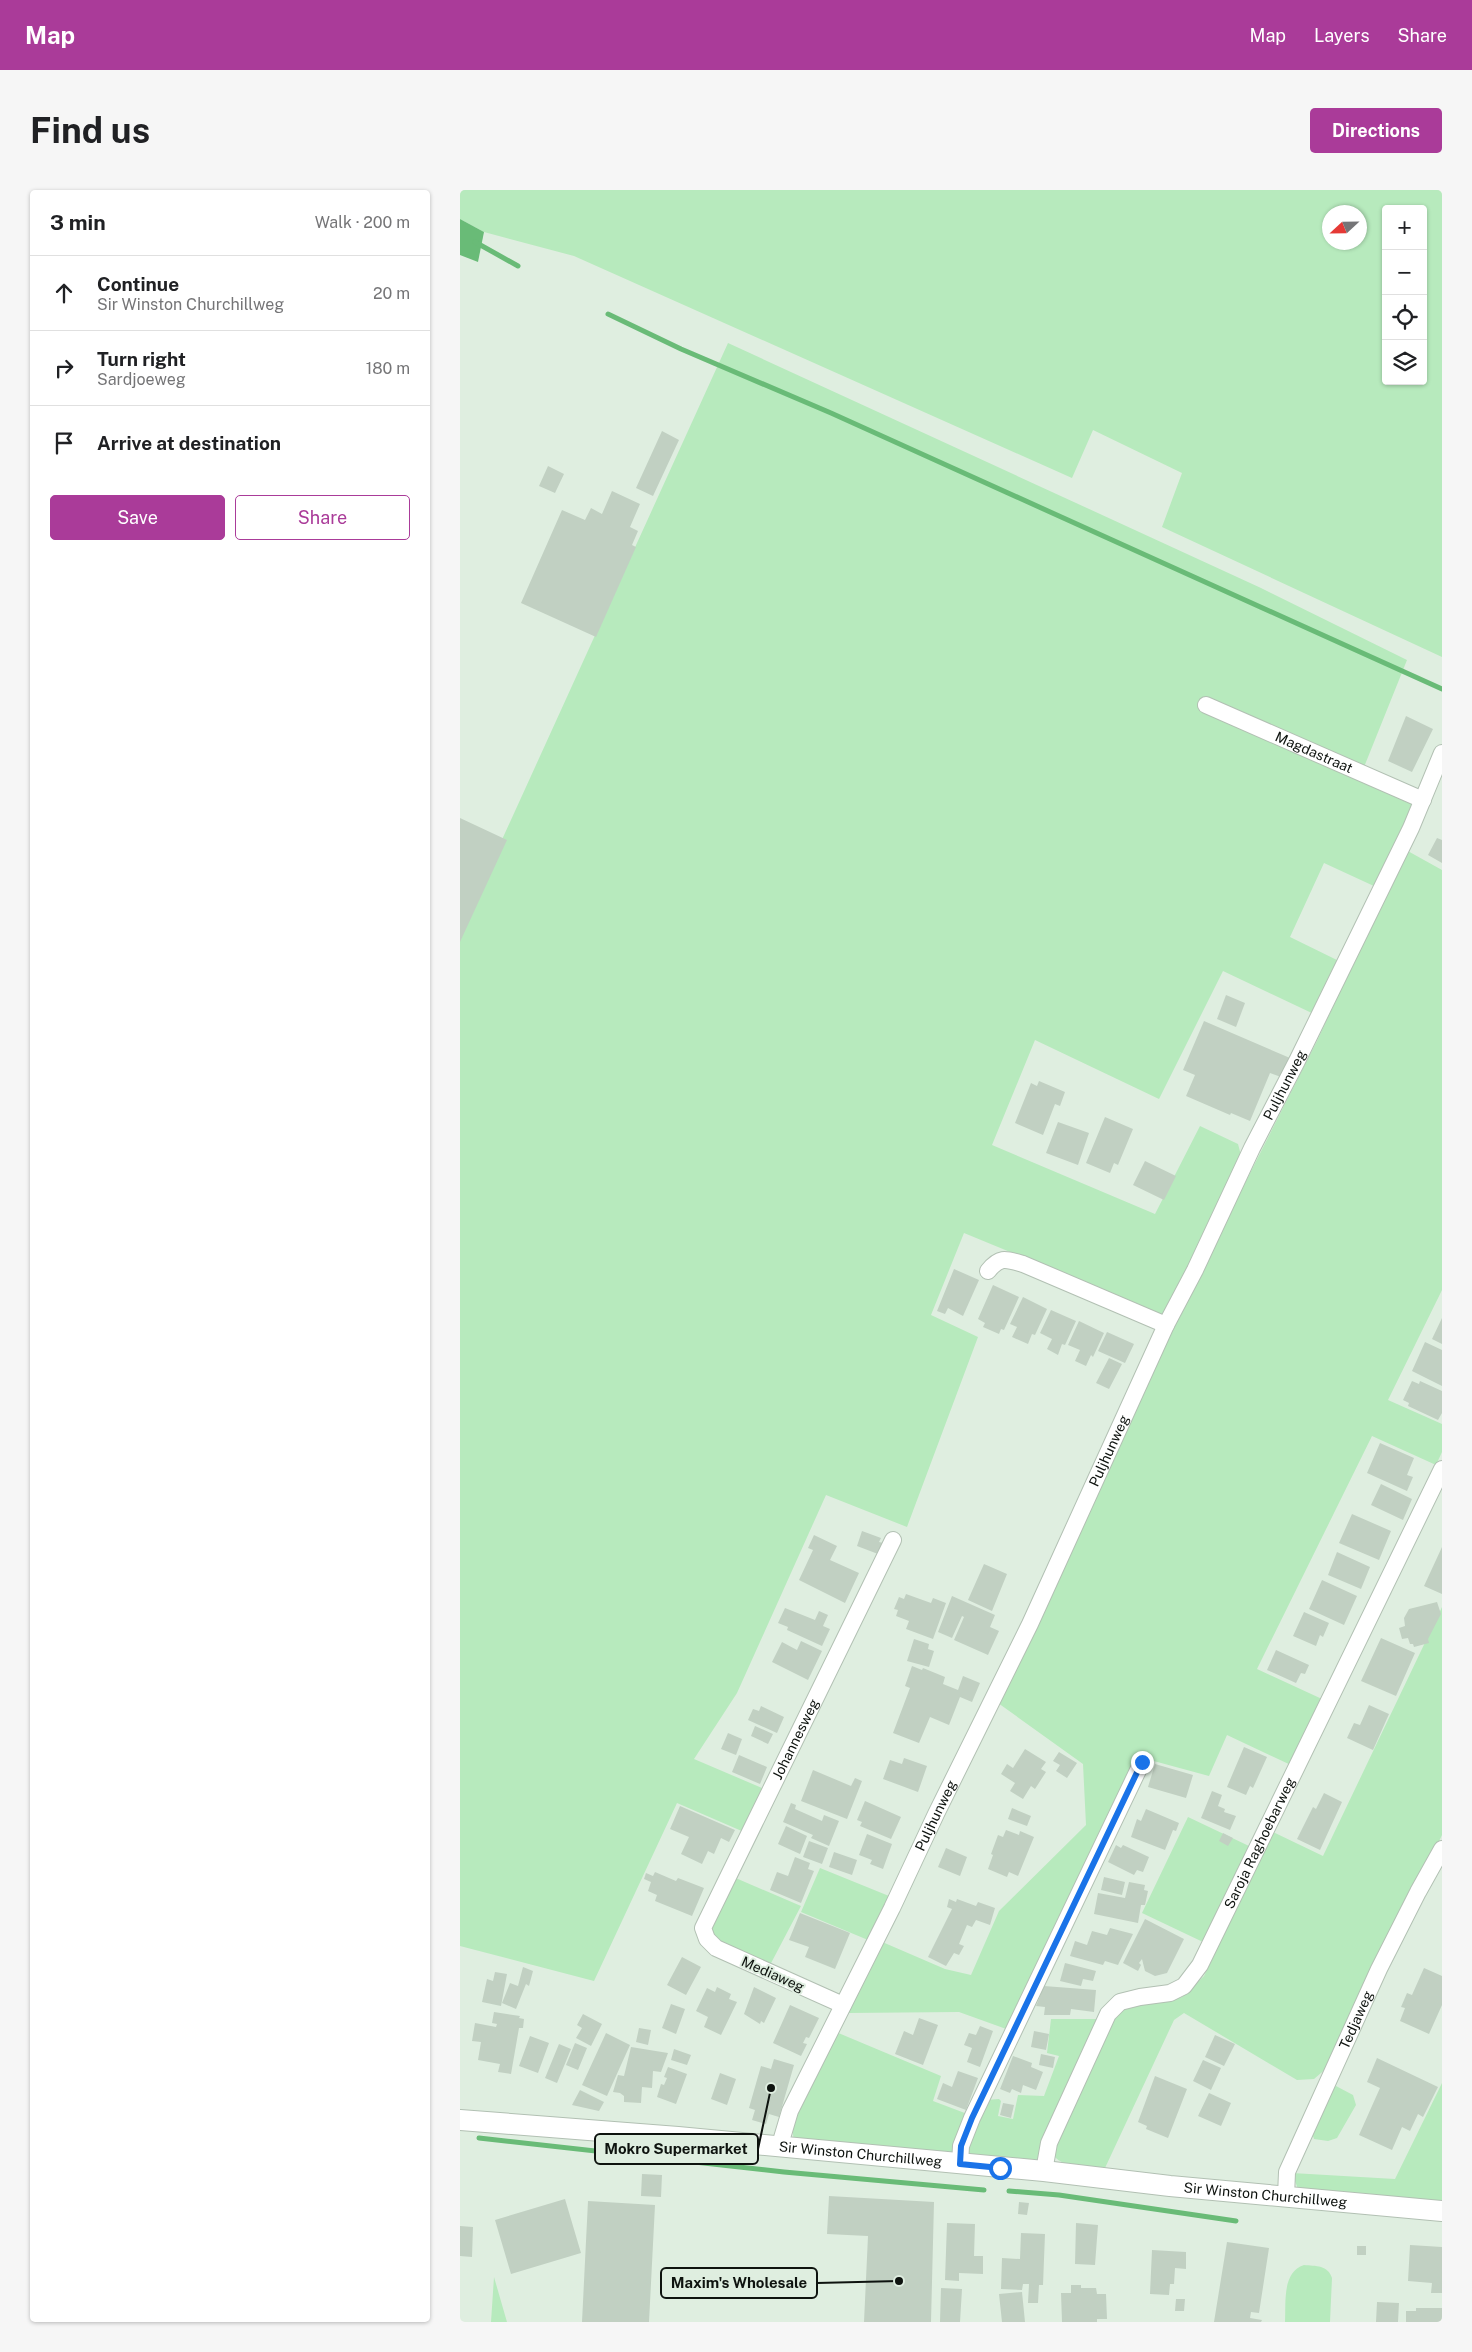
<!DOCTYPE html>
<meta charset="utf-8">
<style>
:root{--surface:#fff;--page:#f6f6f6;--text:#202124;--muted:#757577;--line:#e0e0e0;--accent:#aa3b99}
body{margin:0;font-family:"Public Sans",sans-serif;background:var(--page);color:var(--text)}
.controls{position:absolute;right:15px;top:15px;display:grid;overflow:hidden;border-radius:5px;box-shadow:0 1px 4px #0004}
.controls button{width:45px;height:45px;display:grid;place-items:center;padding:0;border:0;border-bottom:1px solid var(--line);background:var(--surface);color:var(--text);font:25px sans-serif}
.compass{position:absolute;left:862px;top:15px;width:45px;height:45px;border-radius:50%;background:var(--surface);box-shadow:0 1px 4px #0004;rotate:248deg}
.stop{position:absolute;width:15px;height:15px;margin:-11px;border:4px solid #1a73e8;border-radius:50%;background:#fff}
.stop.end{background:#1a73e8;border-color:#fff;box-shadow:0 1px 5px #0008}
.list{margin:0;padding:0;list-style:none}
h2{display:flex;justify-content:space-between;align-items:center;height:65px;margin:0;padding:0 20px;font-size:21px}
h2 small{font-size:16px;font-weight:400;color:var(--muted)}
.list li{display:grid;grid-template-columns:32px 1fr auto;gap:15px;align-items:center;box-sizing:border-box;height:75px;padding:0 20px;border-top:1px solid var(--line)}
.list b{display:block;font-size:19px;white-space:nowrap}
.list p{margin:0;font-size:16px;white-space:nowrap;color:var(--muted)}
.list em{font-size:16px;font-style:normal;color:var(--muted)}
.actions{display:flex;gap:10px;padding:15px 20px}
.actions a{flex:1;padding:11px 0;border:1px solid var(--accent);border-radius:5px;text-align:center;font-size:18px;color:var(--accent)}
.actions .main{background:var(--accent);color:#fff}
.icon{flex:none;width:28px;height:28px;fill:none;stroke:currentColor;stroke-width:2;stroke-linecap:round;stroke-linejoin:round}
.map{position:relative;flex:none;width:982px;height:2132px;overflow:hidden;border-radius:5px}
header{display:flex;align-items:center;gap:30px;box-sizing:border-box;height:70px;padding:0 25px;background:var(--accent);color:#fff}
header strong{font-size:24px}
nav{display:flex;gap:28px;margin-inline-start:auto;font-size:18px}
.intro{display:flex;align-items:center;justify-content:space-between;box-sizing:border-box;height:120px;padding:0 30px}
h1{margin:0;font-size:35px}
.button{padding:12px 22px;border-radius:5px;background:var(--accent);color:#fff;font-size:18px;font-weight:700}
main{display:flex;gap:30px;padding:0 30px}
aside{flex:1;background:var(--surface);border-radius:5px;box-shadow:0 1px 4px #0004}
.map>svg:first-child{display:block}
</style>
<header>
<strong>Map</strong>
<nav><a>Map</a><a>Layers</a><a>Share</a></nav>
</header>
<div class="intro"><h1>Find us</h1><a class="button">Directions</a></div>
<main>
<aside>
<h2>3 min<small>Walk · 200 m</small></h2>
<ul class="list">
<li><svg class="icon" aria-label="ahead" viewBox="0 0 24 24"><path d="M12 20V5M6 11l6-6 6 6"/></svg><div><b>Continue</b><p>Sir Winston Churchillweg</p></div><em>20 m</em></li>
<li><svg class="icon" aria-label="right" viewBox="0 0 24 24"><path d="M7 20v-9h11M14 6l5 5-5 5"/></svg><div><b>Turn right</b><p>Sardjoeweg</p></div><em>180 m</em></li>
<li><svg class="icon" aria-label="arrive" viewBox="0 0 24 24"><path d="M6 21V4h12l-3 4 3 4H6"/></svg><div><b>Arrive at destination</b></div></li>
</ul>
<div class="actions"><a class="main">Save</a><a>Share</a></div>
</aside>
<div class="map">
<svg width="982" height="2132" viewBox="0 0 982 2132">
<rect width="100%" height="100%" fill="#dfeee0"/>
<!-- green -->
<path fill="#b7eabd" fill-rule="evenodd" d="M0,0H982V467L702,337L722,283L633,240L612,288L114,66L24,42L0,29ZM926,19H963V191H926ZM869,22H899V52H869Z
M268,153L801,398L947,470L900,587L954,612L916,697L864,673L830,747L881,772L856,825L763,781L699,909L575,850L532,955L695,1024L740,936L778,954L782,969L703,1125L504,1043L471,1125L518,1147L447,1337L366,1305L277,1503L234,1569L302,1598L284,1642L217,1613L134,1791L0,1756V742Z
M946,660L982,680V1100L928,1210L982,1234V1262L976,1275L912,1246L797,1479L862,1509L833,1576L767,1545L749,1586L679,1567L549,1840L499,1822L387,1823L420,1751L485,1779L511,1785L539,1721L626,1635L623,1574L538,1513L723,1115L857,851Z
M982,1417V1645L868,1877L854,1889L837,1890L724,1823L714,1830L645,1978C629,1977 605,1979 594,1966L595,1952L650,1834L659,1821L679,1812H707L722,1807L744,1786L813,1642L863,1666Z
M728,1627L789,1656L743,1752L682,1723Z
M360,1678L429,1706L408,1750L341,1722Z
M271,1686L341,1716L309,1777L260,1755L251,1740Z
M591,1829H639L578,1969L575,1971L509,1965L506,1962L526,1910L539,1909L541,1911L538,1926L553,1929L558,1905L584,1906L599,1866L587,1863Z
M376,1842L481,1886L473,1911L510,1925L494,1961L491,1964L334,1948C326,1934 368,1860 376,1842Z
M982,1893V2012L838,1999L832,1983L935,1989Z
M876,1896L893,1905L896,1915L877,1948L868,1951L854,1949L852,1943L873,1898Z
M844,2075C856,2076 868,2075 872,2088L870,2132H825C826,2112 822,2082 844,2075Z
M34,2087L47,2132H31Z"/>
<!-- water -->
<path fill="#69bb77" d="M0,29L24,42L18,72L0,65Z"/>
<g fill="none" stroke-linecap="round" stroke-linejoin="round">
<!-- stream -->
<path stroke="#69bb77" stroke-width="5" d="M15,52L58,76
M148,124L221,159L371,223L982,499
M19,1948L324,1982L524,2000
M549,2001L599,2005L776,2031"/>
</g>
<!-- building -->
<path fill="#c1d0c2" d="M202,241L219,250L193,306L176,298Z
M88,276L104,284L95,303L79,296Z
M152,301L180,314L170,337L178,341L172,355L176,357L136,447L61,413L102,320L125,330L131,318L142,324Z
M946,526L973,539L952,582L928,571Z
M0,628L47,650L0,752Z
M977,648L982,650V673L968,665Z
M766,805L785,813L776,837L757,829Z
M744,831L830,868L821,887L810,883L790,931L771,923L770,925L726,906L735,885L723,880Z
M579,891L605,902L600,916L595,914L583,945L555,933L571,893L577,896Z
M645,927L673,939L658,975L654,973L650,983L626,973Z
M598,932L629,943L618,975L586,963Z
M685,971L716,986L704,1010L673,995Z
M494,1079L519,1090L503,1126L488,1118L485,1124L477,1121Z
M533,1095L559,1107L544,1140L541,1139L539,1144L523,1137L525,1133L518,1129Z
M563,1107L587,1119L575,1145L572,1144L568,1154L552,1147L557,1137L550,1134Z
M591,1120L616,1131L605,1155L602,1154L598,1165L587,1159L592,1149L580,1143Z
M982,1128V1154L972,1149Z
M619,1131L644,1143L633,1167L631,1165L626,1176L615,1171L620,1160L608,1155Z
M647,1142L674,1154L665,1173L638,1161Z
M965,1152L982,1160V1196L952,1181Z
M649,1168L662,1174L649,1199L636,1193Z
M952,1191L959,1194L960,1191L982,1201V1223L978,1230L948,1216L949,1213L943,1210Z
M920,1253L954,1268L947,1285L953,1287L947,1301L907,1283Z
M921,1294L952,1309L943,1330L911,1315Z
M892,1324L931,1341L919,1370L879,1353Z
M402,1341L421,1348L419,1352L423,1353L418,1364L397,1356Z
M354,1345L377,1356L370,1370L399,1383L385,1413L339,1390L353,1360L348,1358Z
M982,1357V1404L964,1396Z
M877,1362L910,1377L901,1399L868,1385Z
M524,1374L547,1384L532,1421L508,1410Z
M862,1390L897,1406L884,1435L849,1419Z
M446,1404L471,1413L473,1408L486,1413L473,1449L446,1439L449,1431L436,1426L438,1420L434,1419L439,1407L444,1409Z
M492,1406L535,1425L530,1437L539,1441L528,1465L494,1450L504,1427L502,1426L492,1448L478,1442Z
M977,1412L981,1424L968,1449L969,1453L954,1457L953,1454H950L948,1448L942,1449L939,1438L945,1436L944,1428L949,1419Z
M325,1418L355,1430L359,1421L368,1425L363,1436L370,1439L362,1456L327,1440L328,1437L318,1433Z
M844,1422L869,1433L863,1447L860,1445L856,1456L833,1446Z
M921,1448L955,1463L936,1506L901,1491Z
M454,1449L469,1454L468,1459L474,1461L469,1477L447,1471Z
M341,1451L362,1461L348,1490L312,1472L322,1452L337,1460Z
M816,1460L849,1475L845,1484L841,1483L836,1493L807,1480Z
M452,1476L462,1480L463,1478L485,1487L483,1494L498,1500L503,1486L520,1493L512,1512L500,1507L489,1535L470,1527L459,1553L433,1543L450,1498L445,1496Z
M909,1515L929,1524L913,1560L887,1548L894,1533L900,1535Z
M301,1516L324,1527L317,1543L288,1530L293,1519L299,1521Z
M295,1536L313,1544L308,1554L291,1546Z
M268,1543L282,1549L276,1565L261,1559Z
M784,1557L807,1567L793,1598L790,1596L786,1605L767,1597Z
M565,1559L586,1572L581,1579L586,1582L575,1599L571,1596L563,1609L550,1601L555,1593L541,1584L547,1574L553,1578Z
M599,1562L617,1573L607,1588L596,1581L600,1575L593,1571Z
M279,1565L307,1577L300,1594L272,1582Z
M444,1568L467,1576L458,1602L423,1589L430,1570L442,1574Z
M695,1574L733,1585L726,1608L688,1597Z
M353,1580L391,1596L395,1588L402,1591L387,1629L341,1611Z
M752,1601L762,1605L758,1616L765,1619L764,1622L776,1626L770,1640L741,1628Z
M864,1603L882,1612L860,1660L837,1649L853,1617L856,1619Z
M405,1611L441,1627L431,1649L400,1636L402,1632L397,1630Z
M331,1613L336,1615L335,1619L362,1631L364,1625L379,1631L369,1656L351,1648L353,1645L323,1632Z
M220,1616L275,1640L269,1652L261,1648L254,1664L248,1661L242,1674L221,1664L229,1647L210,1639Z
M552,1618L571,1626L567,1636L548,1629Z
M686,1619L719,1633L716,1641L713,1640L705,1660L671,1647L677,1629L681,1631Z
M326,1636L347,1646L340,1664L318,1654Z
M546,1640L559,1645L560,1641L574,1647L558,1686L549,1682L547,1687L528,1679L533,1665L531,1664L538,1645L543,1647Z
M763,1643L773,1648L768,1656L759,1651Z
M407,1644L432,1654L423,1679L410,1674L412,1670L399,1665Z
M349,1651L368,1658L362,1674L343,1667Z
M656,1655L661,1658L663,1655L689,1667L683,1682L677,1680L674,1685L648,1672Z
M486,1658L507,1667L500,1686L478,1677Z
M374,1662L397,1670L392,1685L369,1677Z
M335,1667L350,1673L348,1679L354,1681L341,1713L310,1700L317,1682L328,1686Z
M195,1682L216,1691L218,1688L244,1698L232,1726L195,1711L197,1705L188,1701L191,1692L184,1689L186,1683L193,1686Z
M644,1687L665,1692L662,1705L641,1700Z
M669,1692L685,1695L684,1700L688,1701L685,1715H681L678,1733L634,1724L638,1703L665,1708Z
M489,1709L496,1712L497,1709L516,1716L518,1712L535,1718L530,1735L516,1730L512,1737L507,1735L499,1754L504,1756L499,1765L494,1763L486,1776L468,1767L492,1719L487,1717Z
M340,1723L390,1743L375,1779L345,1767L349,1757L329,1750Z
M685,1729L724,1749L707,1783L695,1786L685,1781L682,1769L679,1773L681,1775L678,1781L663,1773Z
M650,1738L673,1744L658,1775L645,1771L643,1775L610,1766L615,1751L627,1755L632,1741L647,1745Z
M222,1767L241,1777L226,1805L207,1795Z
M605,1773L636,1781L633,1791L623,1789L621,1796L600,1791Z
M63,1777L73,1781L69,1796L66,1794L56,1819L42,1813L50,1793L58,1796Z
M964,1778L982,1786V1815L969,1844L940,1831L945,1818L941,1817L947,1803L952,1805Z
M35,1782L47,1784L41,1816L22,1812L27,1789L33,1791Z
M584,1796L636,1800L634,1822L611,1819L610,1825H584L585,1817L576,1816Z
M257,1797L271,1804L269,1809L277,1812L261,1845L244,1837L248,1827L236,1821L247,1798L255,1802Z
M294,1797L316,1808L304,1833L301,1831L300,1834L284,1824Z
M211,1814L225,1819L216,1844L202,1838Z
M330,1815L359,1828L349,1848L346,1847L343,1853L347,1854L341,1866L313,1853Z
M34,1822L60,1826L59,1828L64,1829L63,1838H59L51,1884L38,1882L40,1874L18,1870L21,1852L12,1851L15,1833L36,1837L37,1834L32,1833Z
M123,1824L142,1834L131,1856L116,1848L122,1838L117,1835Z
M459,1828L478,1835L463,1875L435,1864L444,1841L453,1845Z
M520,1836L533,1841L520,1877L507,1872L512,1858L504,1855L509,1843L516,1845Z
M179,1838L191,1840L188,1855L176,1852Z
M574,1841L589,1844L586,1860L571,1857Z
M146,1843L170,1855L147,1906L122,1895Z
M755,1845L775,1854L764,1876L745,1867Z
M70,1846L89,1853L78,1883L59,1876Z
M115,1853L127,1858L118,1880L106,1875Z
M99,1854L111,1859L97,1893L85,1888Z
M171,1857L208,1863L201,1882L193,1881L192,1898L182,1897L181,1913L164,1912V1906L160,1903L153,1902L158,1885L164,1886Z
M214,1859L231,1865L227,1875L211,1870Z
M581,1864L595,1867L593,1878L579,1875Z
M553,1866L572,1873L571,1877L583,1882L576,1900L563,1895L561,1903L552,1899L550,1903L540,1899Z
M917,1868L978,1897L963,1927L958,1924L950,1941L942,1937L932,1960L899,1945L920,1898L907,1892Z
M314,1869L334,1875L319,1927L309,1924L306,1934L292,1930L295,1920L289,1918L301,1876L311,1879Z
M743,1870L761,1878L751,1900L733,1891Z
M208,1877L227,1884L216,1914L197,1907L201,1894L204,1895L207,1888L204,1887Z
M498,1881L518,1888L506,1920L477,1909L483,1893L492,1897Z
M260,1883L276,1889L267,1915L251,1909Z
M695,1886L727,1899L708,1948L686,1939L687,1936L678,1932Z
M120,1900L144,1912L139,1921L112,1915Z
M749,1903L771,1913L761,1936L738,1926Z
M543,1913L554,1915L551,1928L540,1925Z
M182,1984L202,1985L201,2007L181,2006Z
M369,2006L474,2012L471,2132H404L408,2046L367,2044Z
M105,2009L121,2063L51,2084L35,2030Z
M128,2011L195,2015L189,2132H122Z
M559,2012L569,2013L567,2025L558,2024Z
M487,2033L515,2034L514,2066H523V2084L499,2083V2091L485,2090Z
M616,2033L638,2035L635,2075L615,2074Z
M0,2036L13,2037L12,2067L0,2066Z
M561,2043L585,2044L583,2095H579L578,2113H568L569,2094H563L562,2100L541,2099L542,2068L560,2069Z
M767,2052L809,2058L799,2123L791,2122L790,2128L802,2130L801,2132H754Z
M950,2055L982,2057V2103H971L972,2093L948,2091Z
M897,2056H906V2065H897Z
M692,2060L726,2062V2079L715,2078L714,2094H710L709,2105L690,2104Z
M611,2095H621V2098H636L637,2104H646L647,2129H637V2132H602L601,2103H611Z
M481,2098L502,2099L500,2132H480Z
M562,2102L565,2132H542L539,2104Z
M716,2109H725L724,2121H715Z
M917,2112L939,2113L938,2132H916Z
M956,2118H982V2132H946V2121H956Z"/>
<g fill="none" stroke-linecap="round" stroke-linejoin="round">
<defs>
<g id="minor">
<path id="s1" d="M746,515L963,610"/>
<path d="M528,1081C540,1066 546,1069 563,1074L706,1135"/>
<path id="s2" d="M383,1815L256,1758L247,1749L243,1738L433,1350"/>
<path id="s3" d="M319,1958L330,1921L432,1718L476,1624L570,1434L706,1135L735,1080L792,958L837,871L951,638L982,563"/>
<path d="M500,1974L501,1956L512,1928L682,1572"/>
<path id="s4" d="M584,1981L589,1953L648,1824L660,1812L680,1807L710,1803L724,1796L740,1775L982,1279"/>
<path id="s5" d="M826,2006L827,1982L919,1779L958,1702L982,1659"/>
</g>
<g id="tertiary">
<path id="s6" d="M0,1930L218,1947L584,1981L710,1996L982,2021"/>
</g>
</defs>
<!-- minor casing -->
<use href="#minor" stroke="#b2c0b3" stroke-width="18"/>
<!-- tertiary casing -->
<use href="#tertiary" stroke="#b2c0b3" stroke-width="22"/>
<!-- minor -->
<use href="#minor" stroke="#fff" stroke-width="16"/>
<!-- tertiary -->
<use href="#tertiary" stroke="#fff" stroke-width="20"/>
</g>
<g fill="none" stroke-linecap="round" stroke-linejoin="round">
<!-- route -->
<path stroke="#1a73e8" stroke-width="6" d="M540,1978L500,1974L501,1956L512,1928L682,1572"/>
</g>
<g text-anchor="middle" dominant-baseline="central" stroke-width="4" stroke-linejoin="round" paint-order="stroke">
<!-- street labels -->
<g font-size="14" fill="#0e130f" stroke="#dfeee0">
<text stroke="none"><textPath href="#s1" startOffset="118">Magdastraat</textPath></text>
<text stroke="none"><textPath href="#s3" startOffset="1178">Puljhunweg</textPath></text>
<text stroke="none"><textPath href="#s3" startOffset="772">Puljhunweg</textPath></text>
<text stroke="none"><textPath href="#s2" startOffset="374">Johannesweg</textPath></text>
<text stroke="none"><textPath href="#s3" startOffset="368">Puljhunweg</textPath></text>
<text stroke="none"><textPath href="#s4" startOffset="416">Saroja Raghoebarweg</textPath></text>
<text transform="translate(313 1784) rotate(24)">Mediaweg</text>
<text stroke="none"><textPath href="#s5" startOffset="191">Tedjaweg</textPath></text>
<text stroke="none"><textPath href="#s6" startOffset="402">Sir Winston Churchillweg</textPath></text>
<text stroke="none"><textPath href="#s6" startOffset="809">Sir Winston Churchillweg</textPath></text>
</g>
</g>
<!-- callouts -->
<path fill="none" stroke="#0e130f" stroke-width="2" d="M311 1898L298 1959M439 2091L357 2093"/>
<g fill="#0e130f" stroke="#dfeee0" stroke-width="2">
<circle cx="311" cy="1898" r="5"/>
<circle cx="439" cy="2091" r="5"/>
</g>
<g fill="#dfeee0" stroke="#0e130f" stroke-width="2">
<rect x="135" y="1944" width="163" height="30" rx="5"/>
<rect x="201" y="2078" width="156" height="30" rx="5"/>
</g>
<g font-size="15" text-anchor="middle" font-weight="bold" fill="#0e130f">
<text x="216" y="1964">Mokro Supermarket</text>
<text x="279" y="2098">Maxim's Wholesale</text>
</g>
</svg>
<div class="controls">
<button>+</button>
<button>−</button>
<button><svg class="icon" aria-label="locate" viewBox="0 0 24 24"><circle cx="12" cy="12" r="6"/><path d="M12 2v4M12 18v4M2 12h4M18 12h4"/></svg></button>
<button><svg class="icon" aria-label="layers" viewBox="0 0 24 24"><path d="M12 4l9 5-9 5-9-5zM3 14l9 5 9-5"/></svg></button>
</div>
<svg class="compass" viewBox="-18 -18 36 36"><path d="M0-13l5 13h-10z" fill="#e53935"/><path d="M0 13l5-13h-10z" fill="#757577"/></svg>
<div class="stop" style="left:540px;top:1978px"></div>
<div class="stop end" style="left:682px;top:1572px"></div>
</div>
</main>
